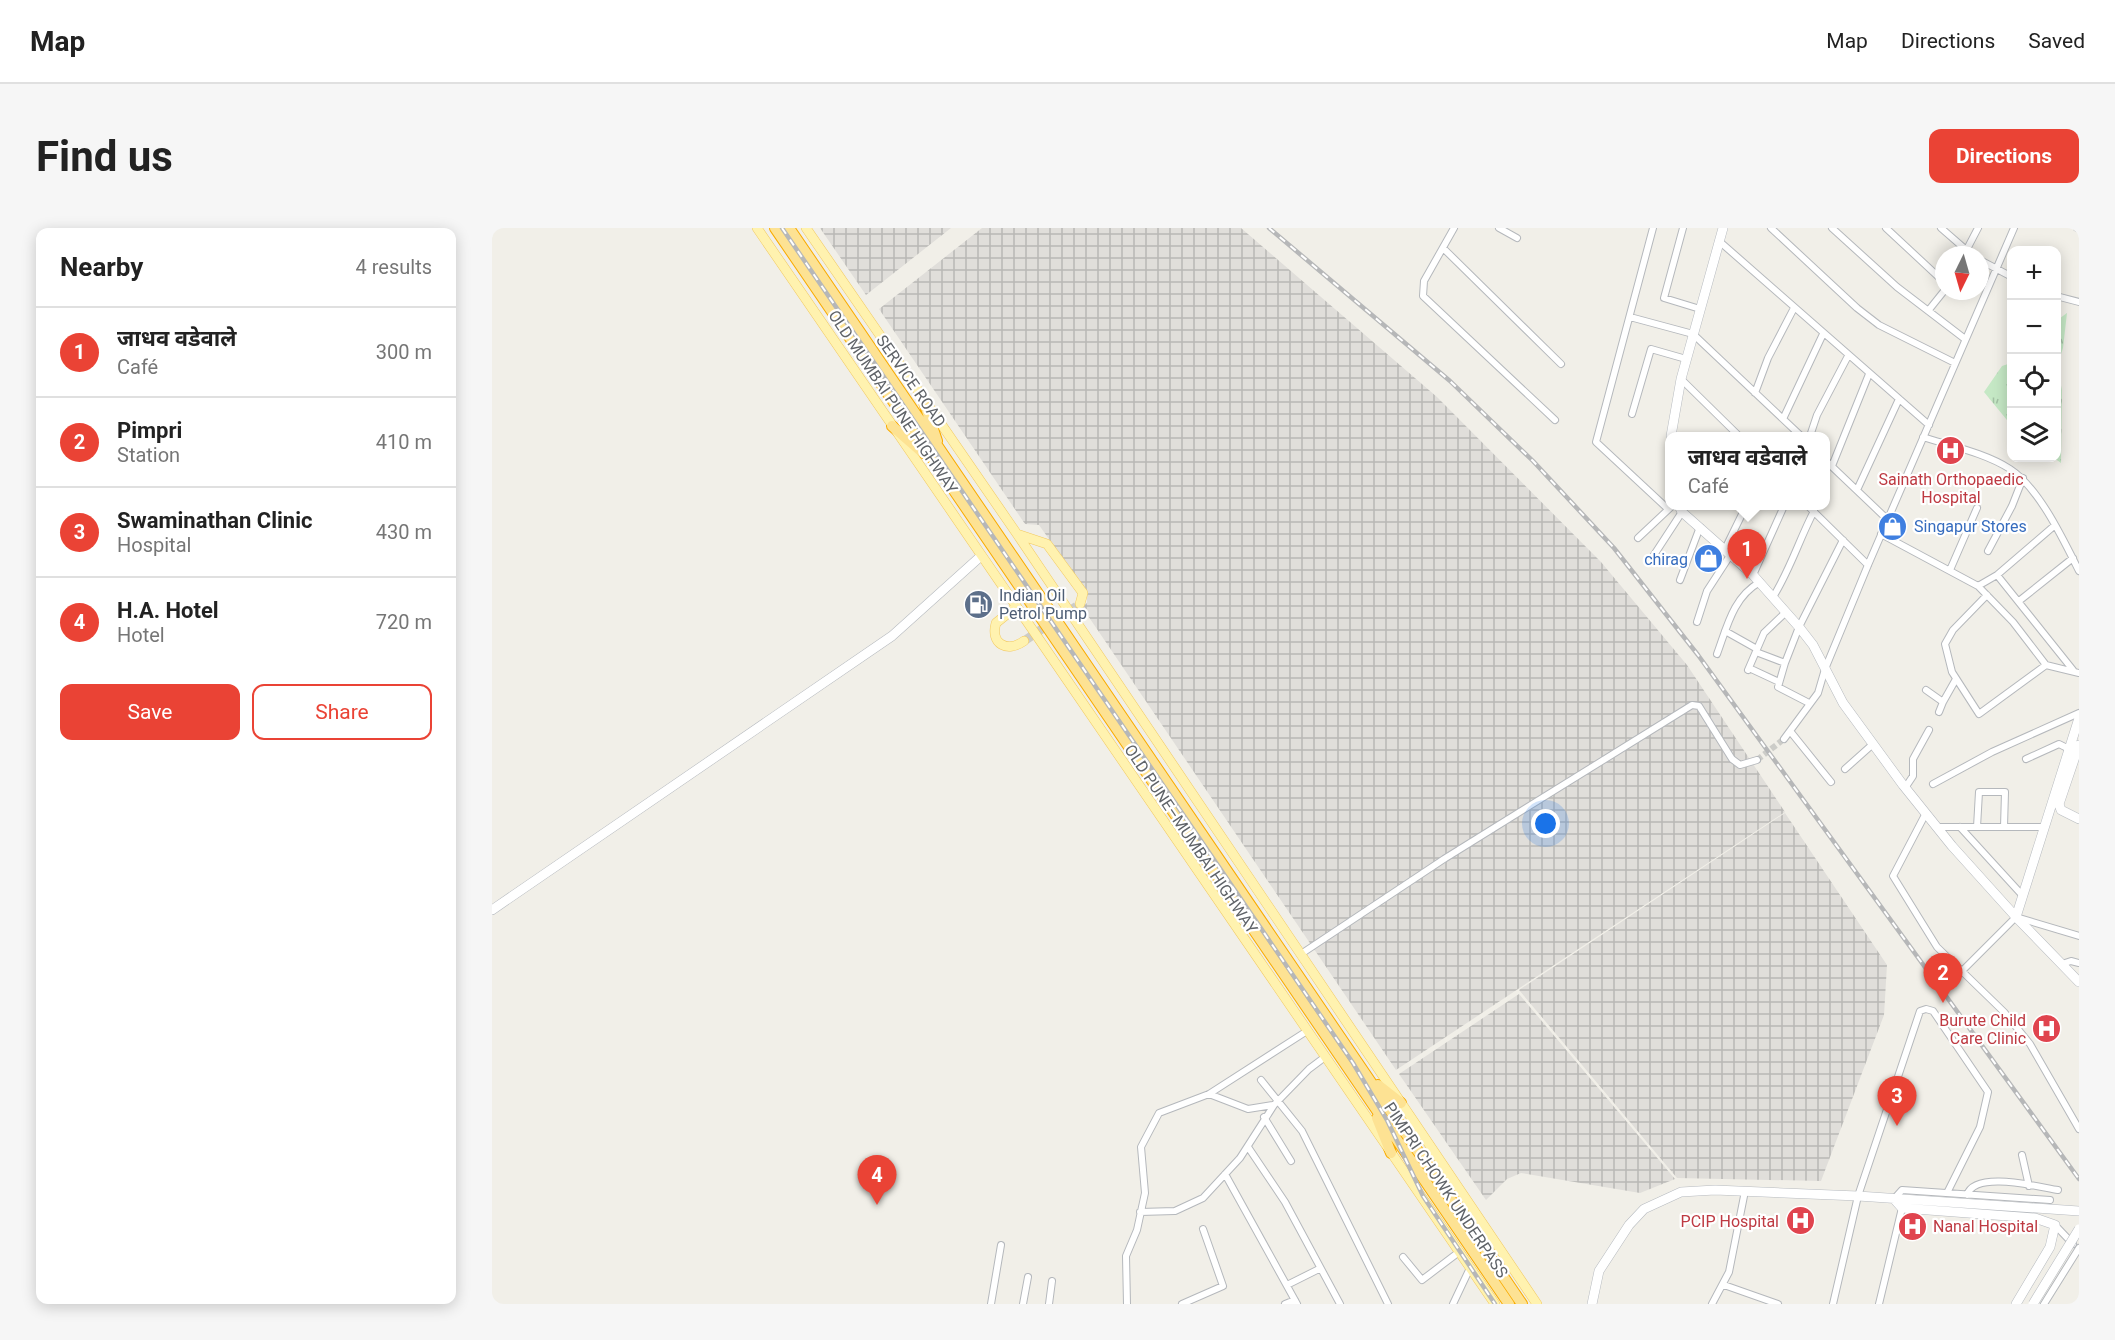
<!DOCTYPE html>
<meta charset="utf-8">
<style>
:root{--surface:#fff;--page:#f6f6f6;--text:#222;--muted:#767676;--line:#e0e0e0;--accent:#ea4335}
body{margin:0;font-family:Roboto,"Noto Sans Devanagari",sans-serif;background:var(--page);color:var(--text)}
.controls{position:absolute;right:18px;top:18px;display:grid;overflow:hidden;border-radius:12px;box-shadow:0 3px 15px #0003}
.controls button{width:54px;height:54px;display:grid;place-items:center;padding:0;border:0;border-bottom:2px solid var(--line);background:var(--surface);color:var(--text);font:30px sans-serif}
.compass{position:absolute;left:1443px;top:18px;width:54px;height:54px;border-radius:50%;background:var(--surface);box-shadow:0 3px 15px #0003;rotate:185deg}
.you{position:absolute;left:1054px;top:596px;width:21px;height:21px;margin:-15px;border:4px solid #fff;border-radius:50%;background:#1a73e8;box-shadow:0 0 0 9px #1a73e833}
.badge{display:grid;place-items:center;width:39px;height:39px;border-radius:50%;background:var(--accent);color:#fff;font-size:20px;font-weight:700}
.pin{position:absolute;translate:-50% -50px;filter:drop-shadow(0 2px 3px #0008)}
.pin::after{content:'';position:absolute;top:32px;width:21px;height:18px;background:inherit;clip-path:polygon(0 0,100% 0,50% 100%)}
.popup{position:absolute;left:1173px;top:204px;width:165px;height:78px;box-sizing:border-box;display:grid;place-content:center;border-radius:12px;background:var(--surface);filter:drop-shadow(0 2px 4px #0005);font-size:20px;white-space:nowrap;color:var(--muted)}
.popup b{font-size:22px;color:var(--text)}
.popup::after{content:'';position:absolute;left:50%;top:100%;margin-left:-12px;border:12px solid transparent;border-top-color:var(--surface)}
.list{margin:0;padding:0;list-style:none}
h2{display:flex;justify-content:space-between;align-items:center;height:78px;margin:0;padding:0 24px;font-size:26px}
h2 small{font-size:20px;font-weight:400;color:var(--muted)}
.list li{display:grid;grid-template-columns:39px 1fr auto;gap:18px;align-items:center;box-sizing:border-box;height:90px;padding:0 24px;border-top:2px solid var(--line)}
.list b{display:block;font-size:22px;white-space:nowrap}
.list p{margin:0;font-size:20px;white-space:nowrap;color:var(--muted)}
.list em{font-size:20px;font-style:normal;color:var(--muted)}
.actions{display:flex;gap:12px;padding:18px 24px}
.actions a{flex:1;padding:14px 0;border:2px solid var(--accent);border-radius:12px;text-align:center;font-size:21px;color:var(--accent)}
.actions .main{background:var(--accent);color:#fff}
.icon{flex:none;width:33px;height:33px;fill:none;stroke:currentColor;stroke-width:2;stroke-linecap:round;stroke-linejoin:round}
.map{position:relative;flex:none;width:1587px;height:1076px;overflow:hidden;border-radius:12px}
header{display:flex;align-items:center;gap:36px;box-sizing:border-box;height:84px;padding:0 30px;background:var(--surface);border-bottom:2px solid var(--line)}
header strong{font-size:28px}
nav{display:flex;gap:33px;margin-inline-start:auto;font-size:21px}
.intro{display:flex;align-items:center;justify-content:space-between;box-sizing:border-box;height:144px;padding:0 36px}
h1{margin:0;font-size:42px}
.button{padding:15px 27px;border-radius:12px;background:var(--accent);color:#fff;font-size:21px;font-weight:700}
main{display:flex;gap:36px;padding:0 36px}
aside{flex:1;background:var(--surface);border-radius:12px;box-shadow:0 3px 15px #0003}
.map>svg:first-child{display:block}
</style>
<header>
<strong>Map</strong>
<nav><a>Map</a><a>Directions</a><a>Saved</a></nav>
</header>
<div class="intro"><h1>Find us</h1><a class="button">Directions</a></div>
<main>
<aside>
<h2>Nearby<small>4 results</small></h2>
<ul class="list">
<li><span class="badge">1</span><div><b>जाधव वडेवाले</b><p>Café</p></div><em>300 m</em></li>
<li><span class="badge">2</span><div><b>Pimpri</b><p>Station</p></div><em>410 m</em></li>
<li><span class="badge">3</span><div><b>Swaminathan Clinic</b><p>Hospital</p></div><em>430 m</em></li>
<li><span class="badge">4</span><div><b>H.A. Hotel</b><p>Hotel</p></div><em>720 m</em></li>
</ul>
<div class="actions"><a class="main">Save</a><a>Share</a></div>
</aside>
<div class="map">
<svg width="1587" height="1076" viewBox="0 0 1587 1076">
<defs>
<pattern id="industrial-grid" width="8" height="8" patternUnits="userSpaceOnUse" patternTransform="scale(1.5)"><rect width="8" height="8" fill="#e0deda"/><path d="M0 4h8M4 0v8" fill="none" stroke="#b9b8b5"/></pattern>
<pattern id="grass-tufts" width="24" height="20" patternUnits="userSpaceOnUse" patternTransform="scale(1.5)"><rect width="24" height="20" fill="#c5e8c5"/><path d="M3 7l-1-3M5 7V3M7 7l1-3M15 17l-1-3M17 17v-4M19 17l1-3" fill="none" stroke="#a3c0a4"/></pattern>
</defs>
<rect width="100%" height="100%" fill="#f1efe8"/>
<!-- industrial -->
<path fill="url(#industrial-grid)" d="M328,0H459L374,67Z
M490,0H749L945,169L1109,334L1195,437L1293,584L904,842L590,379L595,375V365L547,297L533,296L387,81Z
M1293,585L1395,737L1392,787L1329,953L1185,950L1027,762Z
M1027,766L1183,951L1148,965L1029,945L1015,951L994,972L907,846Z"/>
<!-- grass -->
<path fill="url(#grass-tufts)" d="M1575,85L1571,120L1565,139L1570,162L1569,235L1562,230H1564V93Z
M1519,135H1520L1519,197L1492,164L1510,138Z"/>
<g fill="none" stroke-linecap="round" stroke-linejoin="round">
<!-- street-tunnel -->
<path stroke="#ccccc8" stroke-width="6" stroke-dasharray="6 3" stroke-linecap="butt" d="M1265,532L1292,511"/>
<!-- primary-tunnel -->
<path stroke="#ccccc8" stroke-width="9" stroke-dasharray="9 4.5" stroke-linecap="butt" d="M532,413L588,376"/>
<defs>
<path id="street" d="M962,0L932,53L931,68L1063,192
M1007,0L1025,10
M1161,0L1104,214L1176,281
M1191,0L1172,70L1208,81
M1279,0L1365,80L1387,97L1463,135
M1340,0L1405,59L1473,111
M1394,0L1452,54
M1449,0L1480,27
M1585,0L1587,1
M1227,13L1437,197
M952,21L1069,136
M1474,23L1486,0
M1488,32L1520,49
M1564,68L1587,74
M1436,83L1452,63
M1138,89L1201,106L1309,208
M1189,151L1247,208
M1263,165L1276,130L1302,80
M1140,186L1159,121L1194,131
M1291,191L1331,106
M1318,208L1325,187L1356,128
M1431,209C1459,218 1493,225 1518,241C1547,260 1571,311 1587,343
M1333,232L1396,292
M1340,238L1377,146
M1365,262L1407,171
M1316,278L1376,337
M1389,306L1486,358L1521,394L1554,437L1587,445
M1146,310L1180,278
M1233,321L1254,278
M1496,323L1520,278L1531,250
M1160,330L1190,284
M1458,342L1485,280
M1261,347L1292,278
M1505,347L1581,442
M1188,352L1208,299
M1486,358L1505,347L1562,298
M1495,367L1461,402L1453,416L1460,444L1487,486L1554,437
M1281,369C1298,342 1307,312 1322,283
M1527,373L1581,330
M1205,394L1215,363L1239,326
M1233,403L1265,421
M1264,424L1293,435L1307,399L1351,312
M1225,426C1235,399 1241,369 1268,354
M1293,435L1286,459L1317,475
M1257,440L1287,454
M1256,442L1272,405L1294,384
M1434,462L1451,474L1464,451
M1447,484L1451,474
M1298,503L1339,554
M1292,511L1326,465L1333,441L1376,337L1522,0
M1534,531L1567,516L1577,521
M1353,541L1381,516
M1441,556L1500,524L1587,485
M1413,560L1421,548V531L1437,502
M1434,585L1401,648L1445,719L1512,784L1538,816L1587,901
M1445,599H1551
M1468,599L1531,668
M1485,599L1487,564H1513L1512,599
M809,726L952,631L1200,477L1207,478L1240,531L1248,537L1265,532
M1570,736L1579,733L1587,735
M1469,744L1524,689L1587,708
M769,852L810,903L896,1076
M717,866L756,881L781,877
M772,889L799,933
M756,919L793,974L848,1076
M1530,927L1537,958
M733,946L805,1076
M1475,967C1483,942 1546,959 1566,962
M1402,971L1410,962L1558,972
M648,984L683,983L711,970L748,930L782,877L817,841L833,829
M1563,997L1581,1016
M911,1029L930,1052L967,1024
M795,1057L827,1041
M1232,1057L1286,1076
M499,1076L509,1017
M531,1076L536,1049
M557,1076L560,1053
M635,1076L634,1028L645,1002L653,965L649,919L667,885L717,866L815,803
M690,1076L731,1058L711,1001
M793,1076L803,1072
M961,1076L978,1040
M1220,1076L1237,1044L1253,963
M1341,1076L1366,968L1428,783L1434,781L1441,783L1496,864L1488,899L1455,965
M1387,1076L1410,980
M1552,1076L1587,1020"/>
<path id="secondary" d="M1179,208L1189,151L1231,0
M1187,278L1190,284L1261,347L1307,399L1321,417L1351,475L1411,557L1460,618L1524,689L1587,754
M1587,517L1567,576L1569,582L1587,591
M0,682L400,408L489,328
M1524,689L1587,490
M1402,971L1410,980L1543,990L1563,997L1558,1019L1524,1076
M1100,1076L1107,1043L1137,997L1152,981L1189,964L1223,962L1366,968L1587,983"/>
<path id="primary" d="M265,0L1003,1076
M314,0L525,306L1045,1076
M525,306L555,316L591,365L588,376
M524,379L504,395C498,416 515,425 532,413"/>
<path id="highway" d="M283,0L1017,1076
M297,0L1030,1076
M431,171L445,213
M400,198L431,225
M886,857L909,875
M885,890L899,925"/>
</defs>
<!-- street casing -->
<use href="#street" stroke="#b5b8bc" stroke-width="8"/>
<!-- secondary casing -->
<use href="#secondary" stroke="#b6babf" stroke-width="10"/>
<!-- primary casing -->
<use href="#primary" stroke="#f2c960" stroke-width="10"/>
<!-- highway casing -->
<use href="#highway" stroke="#f9ab00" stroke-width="12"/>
<!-- street -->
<use href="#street" stroke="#fff" stroke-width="6"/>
<!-- secondary -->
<use href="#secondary" stroke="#fff" stroke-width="9"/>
<!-- primary -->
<use href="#primary" stroke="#fff2af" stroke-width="9"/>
<!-- highway -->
<use href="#highway" stroke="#fde293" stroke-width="10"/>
<defs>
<path id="rail" d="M290,0L861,835L895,892L931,968L1003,1076
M777,0L958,153L1041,233L1122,320L1206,427L1587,951"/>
</defs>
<!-- rail casing -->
<use href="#rail" stroke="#b6b7b8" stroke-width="4.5"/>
<!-- rail -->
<use href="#rail" stroke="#fff" stroke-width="2" stroke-dasharray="7" stroke-linecap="butt"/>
<defs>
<path id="secondary-bridge" d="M1541,1076L1587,1001"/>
</defs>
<!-- secondary-bridge casing -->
<use href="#secondary-bridge" stroke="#b6babf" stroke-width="10" stroke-linecap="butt"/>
<!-- secondary-bridge -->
<use href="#secondary-bridge" stroke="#fff" stroke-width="9"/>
</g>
<!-- icons -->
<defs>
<symbol id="hospital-disc" viewBox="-11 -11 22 22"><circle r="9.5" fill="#e0444e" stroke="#fff"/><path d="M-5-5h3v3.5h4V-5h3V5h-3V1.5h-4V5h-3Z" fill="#fff"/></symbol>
<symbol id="shop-disc" viewBox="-11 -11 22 22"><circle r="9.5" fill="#3f7fe0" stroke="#fff"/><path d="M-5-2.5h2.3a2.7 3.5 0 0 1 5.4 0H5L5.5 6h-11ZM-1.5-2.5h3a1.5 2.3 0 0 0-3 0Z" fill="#fff"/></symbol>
<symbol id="fuel-disc" viewBox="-11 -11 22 22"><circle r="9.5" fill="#5c6f8a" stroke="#fff"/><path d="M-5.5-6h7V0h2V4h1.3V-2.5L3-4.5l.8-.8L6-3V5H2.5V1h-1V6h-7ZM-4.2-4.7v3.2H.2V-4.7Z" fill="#fff"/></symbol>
</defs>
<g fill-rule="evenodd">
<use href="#hospital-disc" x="1442" y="206" width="33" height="33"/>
<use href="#shop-disc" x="1384" y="282" width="33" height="33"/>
<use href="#shop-disc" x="1200" y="314" width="33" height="33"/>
<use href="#fuel-disc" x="470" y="360" width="33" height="33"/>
<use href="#hospital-disc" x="1538" y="784" width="33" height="33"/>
<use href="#hospital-disc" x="1292" y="976" width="33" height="33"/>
<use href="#hospital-disc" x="1404" y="982" width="33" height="33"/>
</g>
<g text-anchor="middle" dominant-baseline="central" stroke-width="4.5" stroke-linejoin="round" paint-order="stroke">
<!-- street labels -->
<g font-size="16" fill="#5f6368" stroke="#fff">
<text transform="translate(419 153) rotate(55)">SERVICE ROAD</text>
<text transform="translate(401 174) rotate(56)">OLD MUMBAI PUNE HIGHWAY</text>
<text transform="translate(699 611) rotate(56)">OLD PUNE–MUMBAI HIGHWAY</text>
<text transform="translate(954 962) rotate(56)">PIMPRI CHOWK UNDERPASS</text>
</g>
<!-- health labels -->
<g font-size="16" fill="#be3a42" stroke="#fff" text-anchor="end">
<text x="1459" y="251" text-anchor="middle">Sainath Orthopaedic<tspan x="1459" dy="18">Hospital</tspan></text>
<text x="1534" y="792">Burute Child<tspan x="1534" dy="18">Care Clinic</tspan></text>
<text x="1287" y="993">PCIP Hospital</text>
<text x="1441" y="998" text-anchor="start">Nanal Hospital</text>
</g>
<!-- shop labels -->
<g font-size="16" fill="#366cbe" stroke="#fff" text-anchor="start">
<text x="1422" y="298">Singapur Stores</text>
<text x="1196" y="331" text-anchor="end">chirag</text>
</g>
<!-- service labels -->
<g font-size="16" fill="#4e5e75" stroke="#fff" text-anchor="start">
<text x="507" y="367">Indian Oil<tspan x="507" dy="18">Petrol Pump</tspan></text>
</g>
</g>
</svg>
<div class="controls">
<button>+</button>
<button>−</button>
<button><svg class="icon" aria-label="locate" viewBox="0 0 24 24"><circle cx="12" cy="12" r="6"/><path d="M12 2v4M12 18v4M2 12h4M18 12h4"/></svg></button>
<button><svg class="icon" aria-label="layers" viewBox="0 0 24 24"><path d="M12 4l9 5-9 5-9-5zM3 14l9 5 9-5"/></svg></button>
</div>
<svg class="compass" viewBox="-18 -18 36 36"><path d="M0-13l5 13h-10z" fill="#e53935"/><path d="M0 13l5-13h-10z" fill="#767676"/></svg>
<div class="you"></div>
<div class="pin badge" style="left:1255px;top:351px">1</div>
<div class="popup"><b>जाधव वडेवाले</b>Café</div>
<div class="pin badge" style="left:1451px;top:775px">2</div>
<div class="pin badge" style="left:1405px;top:898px">3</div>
<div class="pin badge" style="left:385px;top:977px">4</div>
</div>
</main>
